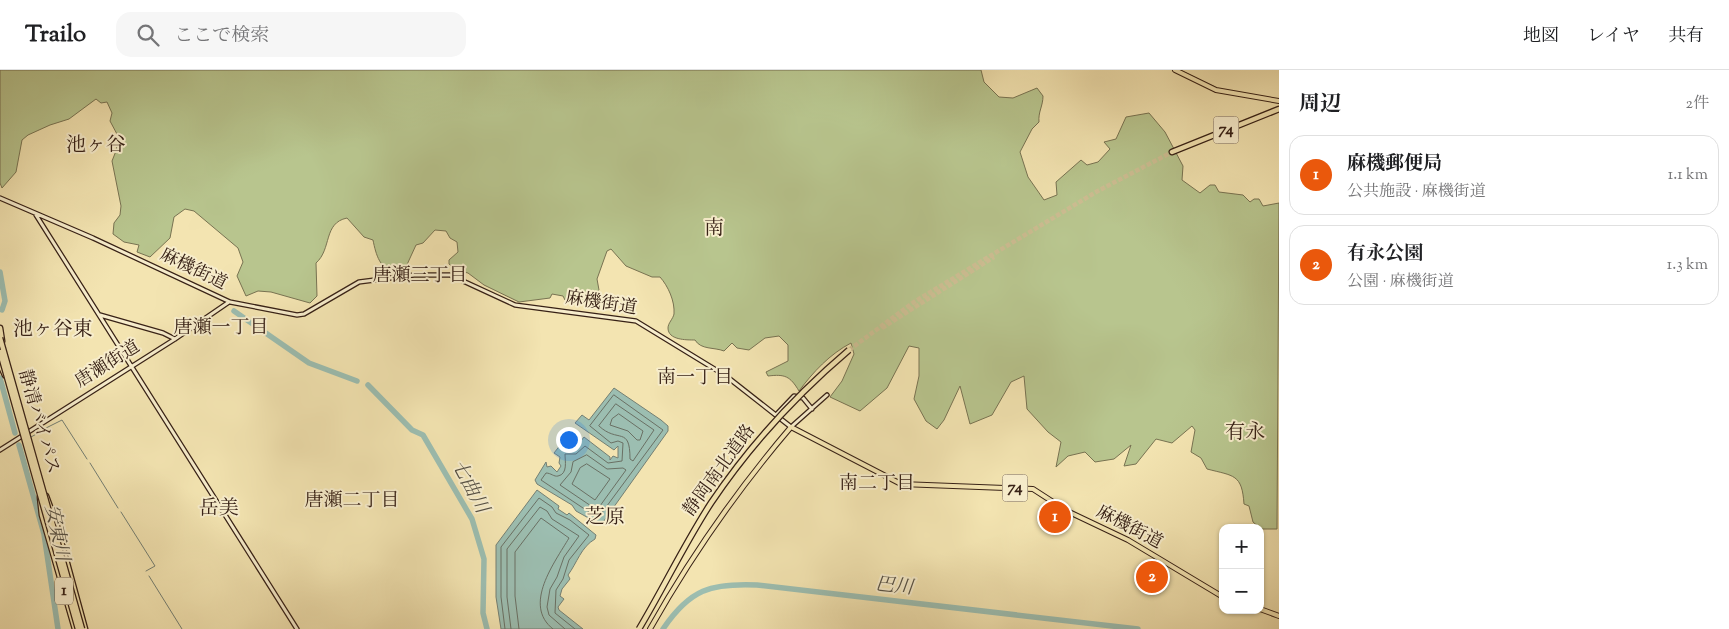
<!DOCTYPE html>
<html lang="ja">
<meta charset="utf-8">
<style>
:root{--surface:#fff;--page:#f6f6f6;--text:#202124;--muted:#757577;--line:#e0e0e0;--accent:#ea580c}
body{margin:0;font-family:"Sorts Mill Goudy","Noto Serif JP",serif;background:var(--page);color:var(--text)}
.controls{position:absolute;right:15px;bottom:15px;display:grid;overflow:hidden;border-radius:10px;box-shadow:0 1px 4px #0004}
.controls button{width:45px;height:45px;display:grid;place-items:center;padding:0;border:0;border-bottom:1px solid var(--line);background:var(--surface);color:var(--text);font:25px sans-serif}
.you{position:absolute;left:568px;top:369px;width:18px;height:18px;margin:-12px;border:4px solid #fff;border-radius:50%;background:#1a73e8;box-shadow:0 0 0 8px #1a73e833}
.badge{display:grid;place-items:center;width:32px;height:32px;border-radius:50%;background:var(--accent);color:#fff;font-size:16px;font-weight:700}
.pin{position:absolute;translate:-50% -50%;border:2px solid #fff;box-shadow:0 1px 5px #0006}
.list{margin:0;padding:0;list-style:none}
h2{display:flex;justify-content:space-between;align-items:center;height:65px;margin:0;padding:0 20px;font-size:21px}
h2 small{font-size:16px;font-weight:400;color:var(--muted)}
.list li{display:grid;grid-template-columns:32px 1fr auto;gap:15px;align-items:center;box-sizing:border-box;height:80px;margin:0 10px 10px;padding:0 10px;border:1px solid var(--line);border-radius:15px}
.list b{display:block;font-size:19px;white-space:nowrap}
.list p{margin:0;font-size:16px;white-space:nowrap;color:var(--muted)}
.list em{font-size:16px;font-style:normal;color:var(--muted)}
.icon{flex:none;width:28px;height:28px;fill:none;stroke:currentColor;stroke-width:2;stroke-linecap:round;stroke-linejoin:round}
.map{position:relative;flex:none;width:1279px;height:559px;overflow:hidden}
header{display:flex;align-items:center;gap:30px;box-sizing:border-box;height:70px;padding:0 25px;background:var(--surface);border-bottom:1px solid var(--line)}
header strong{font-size:24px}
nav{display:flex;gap:28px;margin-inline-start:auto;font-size:18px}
.search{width:350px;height:45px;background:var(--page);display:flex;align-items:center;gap:12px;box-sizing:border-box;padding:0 18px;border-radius:15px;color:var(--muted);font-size:19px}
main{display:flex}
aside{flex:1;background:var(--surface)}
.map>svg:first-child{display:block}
</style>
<header>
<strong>Trailo</strong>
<div class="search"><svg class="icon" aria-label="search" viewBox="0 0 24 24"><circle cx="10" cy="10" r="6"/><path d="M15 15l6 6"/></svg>ここで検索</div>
<nav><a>地図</a><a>レイヤ</a><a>共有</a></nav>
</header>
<main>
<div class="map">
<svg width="1279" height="559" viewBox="0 0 1279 559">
<rect width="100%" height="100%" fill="#f3e4b1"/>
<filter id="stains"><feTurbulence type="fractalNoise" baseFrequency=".004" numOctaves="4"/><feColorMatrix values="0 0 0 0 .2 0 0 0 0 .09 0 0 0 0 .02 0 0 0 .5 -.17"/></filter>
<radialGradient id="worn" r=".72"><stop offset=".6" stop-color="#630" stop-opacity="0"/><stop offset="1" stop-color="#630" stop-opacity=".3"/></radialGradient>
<!-- green -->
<path fill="#b8c58e" stroke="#787352" d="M0,0H981L984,12L999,27L1013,28L1037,18L1043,26C1043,36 1038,42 1039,52L1032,59L1020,82L1028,107L1044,130L1057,125L1056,112L1081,90L1087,95L1098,92L1110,79L1104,72L1116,69L1126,47L1149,43L1165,62L1183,96L1182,110L1200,123L1210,115H1215L1219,122L1243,125L1250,132L1254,129H1259L1263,136L1279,133L1277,459H1261L1253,452L1249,436L1244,434C1242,404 1234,406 1207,399L1201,388L1191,382L1195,360L1192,356L1172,373L1156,369L1136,394L1124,396L1131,375L1114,389L1095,392L1085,382L1068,386L1056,397L1061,372L1048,362L1027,339L1024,306L1011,312L992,345L970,354L960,316L944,350L937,359L926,351L914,329L919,306V278L909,276L887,318L860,341L830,327L842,311L854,284L851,273C830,284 813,302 799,321C790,306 785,304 768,306L766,302L788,291V275L779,266L765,268L749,280L737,278L732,273L724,281C714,277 701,280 695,270C686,270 668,270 668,258C668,253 673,249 674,244C675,231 668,216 660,207H652L626,196L611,179L607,181L597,209L599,220L587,234L565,230L563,226L552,224L550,228L519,232L484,215L468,203L456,200L449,194V190L458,182L457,172L450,168L446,161L435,160L423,173L416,175L405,199L396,202C380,200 376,185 373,170L364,167L347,148C323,153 332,179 316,193L317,226L310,233L271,222L258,221L246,226L237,206L243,192L238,178L194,141L185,139L174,147L170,168L150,187L137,182L139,175L124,172L113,164L114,153L120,145L121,136L112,91L116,81L118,66L110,51L112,43L107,32L101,33L96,29L69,49L50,55L28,65L22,70L16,102L2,118L0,113Z
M1146,495L1168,508L1163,517L1138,514L1139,506Z"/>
<!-- water -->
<path fill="#9cbeb1" stroke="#747f73" d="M614,318L661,350L668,356V361L601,455L576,441L572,435L537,414L535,410L546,392L547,397L551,396L557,402L561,396L559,393L560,387L554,383L565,369L571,373V379L574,380L584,367L610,387V390L613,386L618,388V376L614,380L575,353L582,345L589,350Z
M537,420L559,436L558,439L567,445L569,443L596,465L595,469C581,477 577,493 568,505L570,509L562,519L560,526L564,529L558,537L559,540L583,559H501L496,527V475Z"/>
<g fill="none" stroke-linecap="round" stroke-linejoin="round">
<!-- shore -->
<path stroke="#6a7064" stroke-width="1" d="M614,325L663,360L598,448L541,410L546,403C551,403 554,407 558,406C568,404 565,391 565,384H576L585,376L608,393L622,391L623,373L618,371L611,373L590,356Z
M616,334L654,360L633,391L630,389C630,355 618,374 599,356Z
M619,344L643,361L640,370H637L628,361L610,355L612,349Z
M587,385L607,399L623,398L626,400L597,440L560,415L571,402L573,392Z
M587,394L610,409L595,430L572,414L580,398Z
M505,559L501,527V477L539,428L552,437L556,443L570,450L589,465L569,490L563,509L556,520L555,543L575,559
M511,559L507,527V479L540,437L547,441L552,449L579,466L564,487L557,507L550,519L547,537L549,545L565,559
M519,559L515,526V482L541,448L569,468C555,492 522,535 553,559"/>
<!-- stream -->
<path stroke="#747f73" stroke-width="1" d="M1180,0L1215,17
M46,358L62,350L87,389
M31,367L42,361
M90,393L118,438
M121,442L155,496L146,501
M149,506L182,559"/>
<!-- river -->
<path stroke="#9cbeb1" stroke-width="5.5" d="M0,202L5,231L2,240
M234,241L309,293L357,311
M0,308L15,363
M368,315L412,360L423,365L472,449L484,489L483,543L487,559
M19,375L44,464L58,559
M663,559C690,519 711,513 757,515L1138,559"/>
<!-- highway-tunnel -->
<path stroke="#cdbd92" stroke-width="4.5" stroke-dasharray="4.5 2" stroke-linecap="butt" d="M882,258L994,187
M849,280L914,232L1096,122L1172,82"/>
<defs>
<path id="secondary" d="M0,128L93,168L230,232L297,245L304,244L359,212L414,205H450L515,235L636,251L726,306L791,357L827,325
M36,145L297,559
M100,245L163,263L175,269
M776,345L794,326L803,328L812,339
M0,380L175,269L229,232"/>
<path id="primary" d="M1175,0L1216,20L1279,31
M1260,539L1279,546
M650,559C690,488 738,419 791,357L901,414L1033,419L1067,441L1128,470L1223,527"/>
<path id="highway" d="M1172,82L1279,39
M0,258L2,271
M0,294L5,305
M46,426L56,453L85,559
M40,427L42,445L75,559"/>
</defs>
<!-- secondary casing -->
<use href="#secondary" stroke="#372116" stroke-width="5.5"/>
<!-- primary casing -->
<use href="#primary" stroke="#372116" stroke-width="6"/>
<!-- highway casing -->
<use href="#highway" stroke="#372116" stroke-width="7"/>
<!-- secondary -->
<use href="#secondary" stroke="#f7edcc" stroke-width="3"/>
<!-- primary -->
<use href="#primary" stroke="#f3e4b1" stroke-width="4"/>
<!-- highway -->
<use href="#highway" stroke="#f3e4b1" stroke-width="4.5"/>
<defs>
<path id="highway-bridge" d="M0,268L82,559
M0,282L78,559
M639,559C664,517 685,473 711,433C750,375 796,325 849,280"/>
</defs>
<!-- highway-bridge casing -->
<use href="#highway-bridge" stroke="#372116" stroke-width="7" stroke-linecap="butt"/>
<!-- highway-bridge -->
<use href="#highway-bridge" stroke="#f3e4b1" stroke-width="4.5"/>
</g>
<g text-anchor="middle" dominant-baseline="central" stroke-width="4" stroke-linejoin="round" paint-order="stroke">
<!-- shield labels -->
<g fill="#f7edcc" stroke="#715e4d" stroke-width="1">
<rect x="1213.5" y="46.5" width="25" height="27" rx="4"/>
<rect x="1002.5" y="404.5" width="25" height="27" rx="4"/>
<rect x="55" y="507.5" width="18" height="27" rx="4"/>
</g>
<g font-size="16" font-weight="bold" fill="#372116">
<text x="1226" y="60">74</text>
<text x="1015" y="418">74</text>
<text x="64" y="521">1</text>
</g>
<!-- street labels -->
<g font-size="18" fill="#372116" stroke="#f7edcc">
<text transform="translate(193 200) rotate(26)">麻機街道</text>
<text transform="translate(601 234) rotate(9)">麻機街道</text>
<text transform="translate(108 295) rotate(-32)">唐瀬街道</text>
<text transform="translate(38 352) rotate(74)">静清バイパス</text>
<text transform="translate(720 401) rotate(-54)">静岡南北道路</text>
<text transform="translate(1129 458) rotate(28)">麻機街道</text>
</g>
<!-- neighbourhood labels -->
<g font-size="19" fill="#372116" stroke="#f7edcc">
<text x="420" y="206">唐瀬三丁目</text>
<text x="221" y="258">唐瀬一丁目</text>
<text x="695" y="308">南一丁目</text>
<text x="877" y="414">南二丁目</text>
<text x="352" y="431">唐瀬二丁目</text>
</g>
<!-- water labels -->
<g font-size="19" font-style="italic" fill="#555044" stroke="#f7edcc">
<text transform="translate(469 417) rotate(62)">七曲川</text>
<text transform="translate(56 463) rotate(78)">安東川</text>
<text transform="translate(894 517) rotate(6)">巴川</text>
</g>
<!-- quarter labels -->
<g font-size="20" fill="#372116" stroke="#f7edcc">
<text x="96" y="76">池ヶ谷</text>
<text x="714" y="159">南</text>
<text x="53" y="260">池ヶ谷東</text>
<text x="1245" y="363">有永</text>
<text x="219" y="439">岳美</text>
<text x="605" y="448">芝原</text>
</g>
</g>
<rect width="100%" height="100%" filter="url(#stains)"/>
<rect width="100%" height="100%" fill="url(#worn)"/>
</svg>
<div class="controls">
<button>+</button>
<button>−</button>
</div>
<div class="you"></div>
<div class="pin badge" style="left:1055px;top:447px">1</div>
<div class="pin badge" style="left:1152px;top:507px">2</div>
</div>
<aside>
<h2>周辺<small>2件</small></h2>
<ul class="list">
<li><span class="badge">1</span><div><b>麻機郵便局</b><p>公共施設 · 麻機街道</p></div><em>1.1 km</em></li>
<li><span class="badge">2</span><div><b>有永公園</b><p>公園 · 麻機街道</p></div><em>1.3 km</em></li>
</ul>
</aside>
</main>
